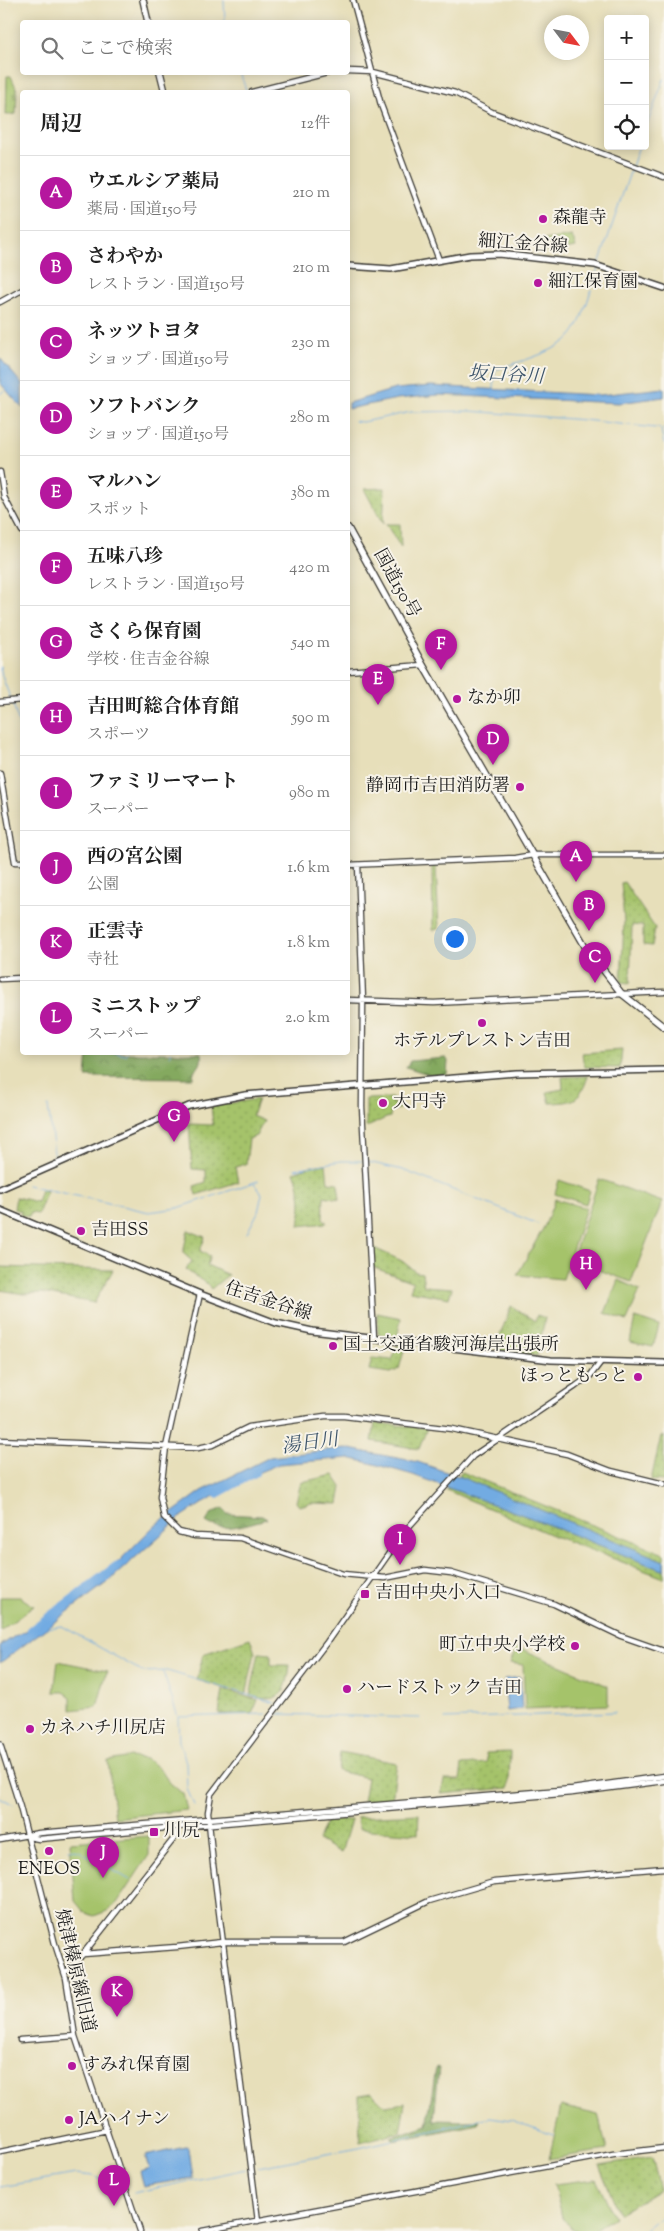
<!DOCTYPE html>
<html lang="ja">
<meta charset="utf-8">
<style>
:root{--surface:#fff;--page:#f2f2f2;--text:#222;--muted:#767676;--line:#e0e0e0;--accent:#b5179e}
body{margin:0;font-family:"Sorts Mill Goudy","Noto Serif JP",serif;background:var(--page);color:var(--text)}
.controls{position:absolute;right:15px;top:15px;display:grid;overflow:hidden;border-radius:5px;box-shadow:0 2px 12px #0003}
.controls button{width:45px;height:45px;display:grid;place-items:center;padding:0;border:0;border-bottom:1px solid var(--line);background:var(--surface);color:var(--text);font:25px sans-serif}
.compass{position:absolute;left:544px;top:15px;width:45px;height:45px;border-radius:50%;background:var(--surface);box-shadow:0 2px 12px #0003;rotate:122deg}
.you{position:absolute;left:454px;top:938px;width:18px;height:18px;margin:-12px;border:4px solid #fff;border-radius:50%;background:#1a73e8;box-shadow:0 0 0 8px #1a73e833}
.badge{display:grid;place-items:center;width:32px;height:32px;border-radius:50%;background:var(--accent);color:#fff;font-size:16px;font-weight:700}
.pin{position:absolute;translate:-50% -41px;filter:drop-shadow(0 1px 2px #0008)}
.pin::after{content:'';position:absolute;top:26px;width:18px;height:15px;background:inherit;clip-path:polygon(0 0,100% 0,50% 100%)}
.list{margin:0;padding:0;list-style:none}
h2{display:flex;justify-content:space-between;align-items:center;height:65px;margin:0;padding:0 20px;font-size:21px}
h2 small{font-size:16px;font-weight:400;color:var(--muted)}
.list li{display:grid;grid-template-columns:32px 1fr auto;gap:15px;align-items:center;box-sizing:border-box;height:75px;padding:0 20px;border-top:1px solid var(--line)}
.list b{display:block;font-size:19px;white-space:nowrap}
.list p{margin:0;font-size:16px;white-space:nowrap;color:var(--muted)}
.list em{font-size:16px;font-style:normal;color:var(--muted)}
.icon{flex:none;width:28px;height:28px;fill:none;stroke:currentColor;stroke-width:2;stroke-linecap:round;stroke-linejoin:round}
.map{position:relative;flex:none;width:664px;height:2231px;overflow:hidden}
.search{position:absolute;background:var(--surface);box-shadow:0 2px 12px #0003;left:20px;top:20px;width:330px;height:55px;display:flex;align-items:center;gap:12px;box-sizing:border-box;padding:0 18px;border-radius:5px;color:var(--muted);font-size:19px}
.panel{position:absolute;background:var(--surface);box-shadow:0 2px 12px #0003;left:20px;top:90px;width:330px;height:965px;border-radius:5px}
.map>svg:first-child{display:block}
</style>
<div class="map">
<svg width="664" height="2231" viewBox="0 0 664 2231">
<defs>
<pattern id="grass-dots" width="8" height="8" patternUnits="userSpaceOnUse" patternTransform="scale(1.25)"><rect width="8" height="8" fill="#a5c36b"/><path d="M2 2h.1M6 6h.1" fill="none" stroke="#8da75c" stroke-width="1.8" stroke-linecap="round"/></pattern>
<pattern id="forest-crowns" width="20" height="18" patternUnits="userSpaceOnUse" patternTransform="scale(1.25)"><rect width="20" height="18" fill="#84a95f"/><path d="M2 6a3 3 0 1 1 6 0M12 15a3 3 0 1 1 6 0" fill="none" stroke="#6b894e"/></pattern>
<pattern id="cemetery-stones" width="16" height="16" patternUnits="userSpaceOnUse" patternTransform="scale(1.25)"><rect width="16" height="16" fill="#a5c36b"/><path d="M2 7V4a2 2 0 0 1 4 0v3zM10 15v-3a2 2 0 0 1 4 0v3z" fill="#8da75c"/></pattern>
</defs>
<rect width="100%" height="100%" fill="#f7f3e8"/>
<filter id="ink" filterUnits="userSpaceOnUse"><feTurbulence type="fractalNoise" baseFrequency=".02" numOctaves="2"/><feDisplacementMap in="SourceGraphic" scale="10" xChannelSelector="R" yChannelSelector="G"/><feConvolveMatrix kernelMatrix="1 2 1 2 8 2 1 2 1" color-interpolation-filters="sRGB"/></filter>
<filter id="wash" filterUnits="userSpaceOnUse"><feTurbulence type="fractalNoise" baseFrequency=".0096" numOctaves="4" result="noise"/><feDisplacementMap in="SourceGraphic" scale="20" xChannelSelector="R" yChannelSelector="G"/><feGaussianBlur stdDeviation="1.12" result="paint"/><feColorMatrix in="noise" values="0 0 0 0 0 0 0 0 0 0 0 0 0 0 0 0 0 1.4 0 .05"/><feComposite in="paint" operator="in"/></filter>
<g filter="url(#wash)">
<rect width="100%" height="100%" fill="#e7dfba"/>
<!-- grass -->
<path fill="url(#grass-dots)" stroke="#607044" d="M385,488L383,524L364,489Z
M386,524H400L401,548Z
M432,866H436L439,929L433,930Z
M624,882L655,928L652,946L643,945V926L632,925L630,983L621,982L624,922L621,883Z
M622,1050L620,1068L584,1067L582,1053Z
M588,1076C580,1101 575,1102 550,1103L547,1092L563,1089L562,1077Z
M393,1098L392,1104H401L399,1109L391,1110L390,1117C381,1119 376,1124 366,1127V1099Z
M258,1099L252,1116L264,1121L256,1136L249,1139L246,1164L235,1167L238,1182L196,1195L194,1186L206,1182V1170L192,1169L189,1124L213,1125L211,1106Z
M326,1164L328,1182L338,1183L340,1199L324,1196L323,1218L327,1223L299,1226C302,1206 302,1190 294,1172L311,1166Z
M41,1189L47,1191L38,1214L31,1213L29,1217L20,1215L21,1211L14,1209L16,1197L37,1202Z
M188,1230L205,1237L200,1251L210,1256L207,1265L228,1275L211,1289C205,1278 193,1278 186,1269L192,1261L183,1253Z
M372,1247L402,1261L416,1272L422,1273L424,1286L452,1288L449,1298L410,1291L413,1282L372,1267Z
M0,1267L113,1270L94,1303L42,1293L24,1294L0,1290Z
M511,1306L535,1321L537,1315L545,1318L537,1356L495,1349Z
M398,1345L405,1347L399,1369L391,1373L369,1370L372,1358L392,1360Z
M375,1423L427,1428L419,1449L372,1441Z
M661,1436H664V1481L651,1480Z
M462,1472L664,1554V1578L554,1536L446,1490Z
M334,1475L342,1487L339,1504L311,1503L299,1506L296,1502L301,1482Z
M250,1638L255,1653L246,1695L197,1680L203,1654Z
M259,1653L271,1654V1665H290C287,1692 281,1705 250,1696Z
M223,1690L258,1700L252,1714H219Z
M340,1752L397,1763L392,1800L363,1801L367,1778L338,1771Z
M510,1752L509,1788L441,1794L444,1780H460L462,1765L487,1763L486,1753Z
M419,1814L418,1834L359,1829L357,1817Z
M351,1820L341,1853L318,1840L326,1821Z
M372,2093L385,2106L405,2103L400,2132L360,2142L359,2095Z
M652,2157L660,2189L619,2214L599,2165Z"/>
<!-- forest -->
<path fill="url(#forest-crowns)" stroke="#50623e" d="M88,1053H201C202,1061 201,1066 194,1071L193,1078L86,1077Z
M446,1058L448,1061L447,1074L434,1076L406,1067L410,1061Z
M223,1508L227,1514L262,1516L267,1519C249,1523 223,1534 206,1522L211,1514Z
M439,2067L434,2120L480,2121L478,2124L393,2141L391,2137L427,2125L436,2068Z"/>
<!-- cemetery -->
<path fill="url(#cemetery-stones)" stroke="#607044" d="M7,76H11L17,90L16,114L6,115Z
M572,236L576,247L544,252L543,240Z"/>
<!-- park -->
<path fill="#a5c36b" stroke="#607044" d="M599,1179L662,1202L631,1282L572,1260Z
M559,1180L590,1191L586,1204L555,1194Z
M555,1199L586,1208L563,1279L517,1275L545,1225Z
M618,1280L640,1290L627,1321L605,1313Z
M377,1313L401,1318L397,1338L378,1334Z
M635,1318L659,1326L653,1347L630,1342Z
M0,1597H20L34,1606L0,1631Z
M517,1647L608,1686V1705L525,1709L523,1665L510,1663Z
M58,1661L107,1671L97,1707L71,1710V1697L64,1692H54Z
M131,1757L146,1759L160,1769L169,1782L183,1794L187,1810L115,1818L108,1761Z
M149,1836V1855L117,1903L107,1911L94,1916L84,1912L75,1901L70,1842Z
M561,2106L598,2115L607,2150L549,2159Z
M596,2179L614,2217L593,2231H574L562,2217L554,2184Z"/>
<!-- water -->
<path fill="#72abe2" stroke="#47647f" d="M0,358L22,384V408L0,383Z
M431,386L599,395L664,388V397L619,403L439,395L397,399L348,409V403L395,389Z
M345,1448L418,1462L463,1478L664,1561V1571L531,1518L413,1475L374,1464L349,1458L279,1464L238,1481L181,1517L109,1581L0,1663V1646L15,1636L38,1625L95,1585L154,1526L202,1491L270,1457Z
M520,1677L522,1709L507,1711L504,1679Z
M185,2147L189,2148L193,2178L144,2186L140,2172L149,2169L145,2156Z"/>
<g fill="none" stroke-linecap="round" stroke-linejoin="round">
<!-- stream -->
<path stroke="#72abe2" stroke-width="1" d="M224,0L225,22
M240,72L246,90
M645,130L664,79
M599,264L639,146
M494,389L495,370C517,362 555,353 570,337C584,322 591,287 598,268
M0,394L5,390
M354,421L362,422L411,412L470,411L584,420L664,429
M661,430L664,444
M0,666L2,676L11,700
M13,703L22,736
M111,1052L125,1055L127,1052
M170,1052V1056
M48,1106L55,1162
M368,1162L403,1170L538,1224
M295,1169L341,1161H362
M27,1185L149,1212L178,1208L258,1181
M247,1233L258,1212L262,1194L254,1183
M47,1628L62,1626L143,1672L167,1671L275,1703
M163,1672L178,1717L179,1742L186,1762L187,1789L194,1805
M277,1714L420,1718
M179,1717L266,1714
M445,1719L615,1712
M0,1797L14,1805
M69,1849L79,1851L130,1880
M258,2167L359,2148L490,2117L512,2120L553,2135
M0,2187L76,2174L93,2176L122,2190
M133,2193L246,2169
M644,2231L664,2214"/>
<!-- river -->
<path stroke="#72abe2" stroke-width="8" d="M217,1494L255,1473
M31,1630L116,1566"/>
</g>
</g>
<g filter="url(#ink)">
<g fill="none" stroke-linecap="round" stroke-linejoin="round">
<defs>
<path id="tertiary" d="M353,0L381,105L439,260
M348,71L373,72L455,93L492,112L664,177
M252,92L331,72
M0,302L22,290
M0,472L4,497L22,531
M348,671L423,665
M0,702L22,700
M0,773L15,862H22
M348,865L515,858L533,855H664
M358,865L363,1001L362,1107L374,1339
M0,979L22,978
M348,1000L434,1003L664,992
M200,1294L166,1447L160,1497L164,1517L179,1532L195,1536L240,1538L343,1574L385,1578L425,1570L451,1573L554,1604L621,1636L664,1651
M0,1440L198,1448L212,1445L249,1427L325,1416H344L452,1429L567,1454L611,1471L664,1484
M0,1744L20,1807L55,1944L66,1978L75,2036L140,2231
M29,1837L39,1839L572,1793L664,1781
M0,1840L39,1833L572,1789L664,1776
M83,1954L177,1947L222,1942H344L429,1901L494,1882L664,1868
M64,1972L69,1970L83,1954L176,1836L177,1827
M20,2040L75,2036
M0,2152L107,2130
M258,2221L213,1864L208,1812L211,1794L327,1642L404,1532L473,1456L576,1386L590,1376L600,1363
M202,2231L613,2154L664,2148"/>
<path id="secondary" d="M0,1189L189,1106L245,1095L516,1073L664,1070
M0,1210L200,1294L276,1323L312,1331L551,1360L664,1363"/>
<path id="primary" d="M348,266L391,269L470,255L499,254L595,265L664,288"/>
<path id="trunk" d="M143,0L148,22
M160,72L165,92
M348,528L423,665L585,946L621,993L664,1027"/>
</defs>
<!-- tertiary casing -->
<use href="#tertiary" stroke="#3a3934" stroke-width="7"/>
<!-- secondary casing -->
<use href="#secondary" stroke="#3a3934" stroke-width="8"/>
<!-- primary casing -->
<use href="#primary" stroke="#3a3934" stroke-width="8"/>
<!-- trunk casing -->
<use href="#trunk" stroke="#3a3934" stroke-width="8"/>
<!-- tertiary -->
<use href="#tertiary" stroke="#fff" stroke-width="4.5"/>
<!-- secondary -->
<use href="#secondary" stroke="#fff" stroke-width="5"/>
<!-- primary -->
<use href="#primary" stroke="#fff" stroke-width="5"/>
<!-- trunk -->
<use href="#trunk" stroke="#fff" stroke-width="5.5"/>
</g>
</g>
<!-- markers -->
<g fill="#b5179e" stroke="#f7f3e8" stroke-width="2">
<circle cx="543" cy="219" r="5"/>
<circle cx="538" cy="283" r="5"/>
<circle cx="457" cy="699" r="5"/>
<circle cx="520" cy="787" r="5"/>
<circle cx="482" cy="1023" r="5"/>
<circle cx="383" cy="1103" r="5"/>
<circle cx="81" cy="1231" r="5"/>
<circle cx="333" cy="1346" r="5"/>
<circle cx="638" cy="1377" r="5"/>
<rect x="360" y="1589" width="10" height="10" rx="2.5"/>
<circle cx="575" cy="1646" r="5"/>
<circle cx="347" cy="1689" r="5"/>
<circle cx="30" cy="1729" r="5"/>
<rect x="149" y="1827" width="10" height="10" rx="2.5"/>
<circle cx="49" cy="1851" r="5"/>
<circle cx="72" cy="2066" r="5"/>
<circle cx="69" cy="2120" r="5"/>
</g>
<g text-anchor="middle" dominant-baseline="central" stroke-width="4" stroke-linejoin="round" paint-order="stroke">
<!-- poi labels -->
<g font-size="18" fill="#1c1c1c" stroke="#f7f3e8" text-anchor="start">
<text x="553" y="219">森龍寺</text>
<text x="548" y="283">細江保育園</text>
<text x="467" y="699">なか卯</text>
<text x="510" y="787" text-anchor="end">静岡市吉田消防署</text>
<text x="482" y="1042" text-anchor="middle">ホテルプレストン吉田</text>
<text x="393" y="1103">大円寺</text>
<text x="91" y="1231">吉田SS</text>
<text x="343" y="1346">国土交通省駿河海岸出張所</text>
<text x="628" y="1377" text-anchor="end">ほっともっと</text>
<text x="375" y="1594">吉田中央小入口</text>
<text x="565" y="1646" text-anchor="end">町立中央小学校</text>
<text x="357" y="1689">ハードストック 吉田</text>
<text x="40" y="1729">カネハチ川尻店</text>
<text x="164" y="1832">川尻</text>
<text x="49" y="1870" text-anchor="middle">ENEOS</text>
<text x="82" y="2066">すみれ保育園</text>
<text x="79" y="2120">JAハイナン</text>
</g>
<!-- street labels -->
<g font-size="18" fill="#1c1c1c" stroke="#f7f3e8">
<text transform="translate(523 245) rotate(4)">細江金谷線</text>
<text transform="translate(396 584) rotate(61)">国道150号</text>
<text transform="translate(268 1302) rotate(18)">住吉金谷線</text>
<text transform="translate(74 1971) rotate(77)">焼津榛原線旧道</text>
</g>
<!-- water labels -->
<g font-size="19" font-style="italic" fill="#3e556b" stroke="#f7f3e8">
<text transform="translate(506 376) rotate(3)">坂口谷川</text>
<text transform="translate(310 1444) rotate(-8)">湯日川</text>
</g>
</g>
</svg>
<div class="controls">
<button>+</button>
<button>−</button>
<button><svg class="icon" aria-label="locate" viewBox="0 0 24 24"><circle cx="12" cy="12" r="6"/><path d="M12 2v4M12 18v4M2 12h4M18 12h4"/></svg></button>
</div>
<svg class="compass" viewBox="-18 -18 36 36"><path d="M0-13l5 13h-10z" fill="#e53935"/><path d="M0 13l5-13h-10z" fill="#767676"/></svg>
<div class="you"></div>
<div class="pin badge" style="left:576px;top:882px">A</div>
<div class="pin badge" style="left:589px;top:931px">B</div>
<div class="pin badge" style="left:595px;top:983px">C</div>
<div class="pin badge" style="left:493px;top:765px">D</div>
<div class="pin badge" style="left:378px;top:705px">E</div>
<div class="pin badge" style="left:441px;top:670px">F</div>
<div class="pin badge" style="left:174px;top:1142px">G</div>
<div class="pin badge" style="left:586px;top:1290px">H</div>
<div class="pin badge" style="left:400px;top:1565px">I</div>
<div class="pin badge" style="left:103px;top:1878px">J</div>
<div class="pin badge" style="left:117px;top:2017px">K</div>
<div class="pin badge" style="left:114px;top:2206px">L</div>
<div class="search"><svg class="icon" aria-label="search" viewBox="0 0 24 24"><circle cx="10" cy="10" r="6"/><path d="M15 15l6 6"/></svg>ここで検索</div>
<section class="panel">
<h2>周辺<small>12件</small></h2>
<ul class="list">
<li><span class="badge">A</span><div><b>ウエルシア薬局</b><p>薬局 · 国道150号</p></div><em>210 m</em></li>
<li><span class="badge">B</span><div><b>さわやか</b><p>レストラン · 国道150号</p></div><em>210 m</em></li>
<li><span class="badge">C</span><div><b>ネッツトヨタ</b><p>ショップ · 国道150号</p></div><em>230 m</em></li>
<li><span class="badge">D</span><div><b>ソフトバンク</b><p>ショップ · 国道150号</p></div><em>280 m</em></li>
<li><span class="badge">E</span><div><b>マルハン</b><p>スポット</p></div><em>380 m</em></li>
<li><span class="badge">F</span><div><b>五味八珍</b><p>レストラン · 国道150号</p></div><em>420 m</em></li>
<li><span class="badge">G</span><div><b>さくら保育園</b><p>学校 · 住吉金谷線</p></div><em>540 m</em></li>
<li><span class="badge">H</span><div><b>吉田町総合体育館</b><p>スポーツ</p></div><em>590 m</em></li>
<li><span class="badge">I</span><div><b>ファミリーマート</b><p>スーパー</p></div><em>980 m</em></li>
<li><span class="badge">J</span><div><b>西の宮公園</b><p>公園</p></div><em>1.6 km</em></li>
<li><span class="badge">K</span><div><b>正雲寺</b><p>寺社</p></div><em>1.8 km</em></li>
<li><span class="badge">L</span><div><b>ミニストップ</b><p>スーパー</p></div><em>2.0 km</em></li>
</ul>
</section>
</div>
